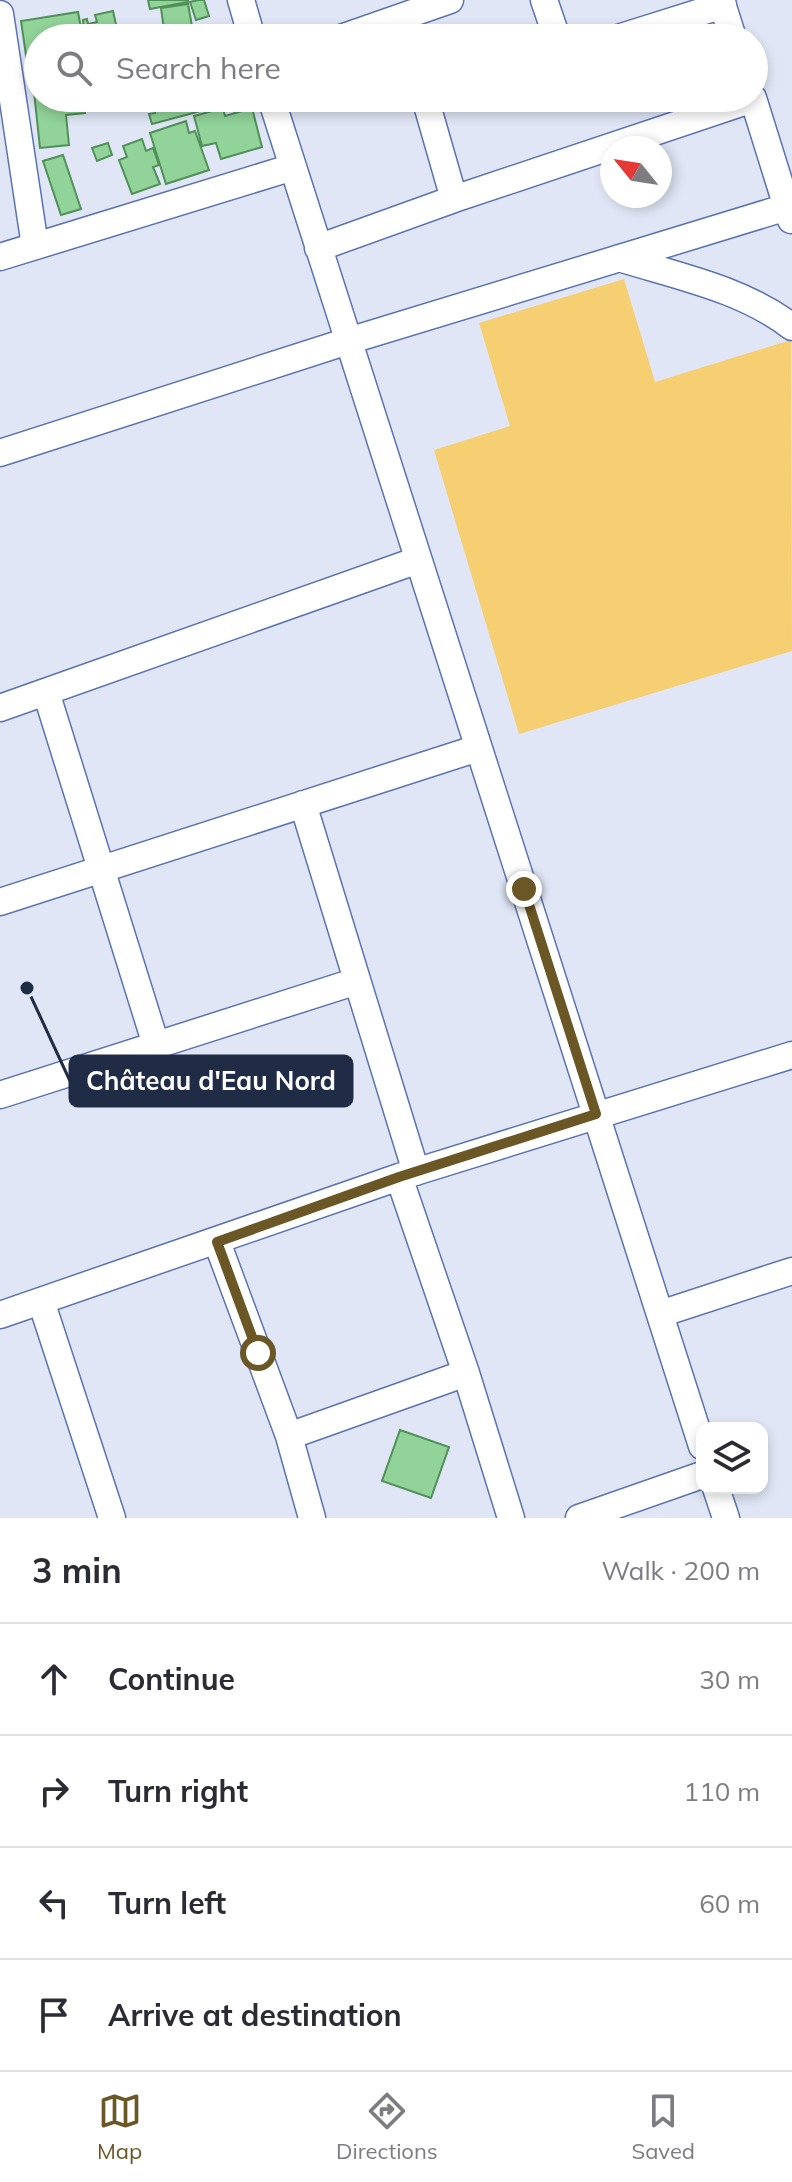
<!DOCTYPE html>
<meta charset="utf-8">
<style>
:root{--surface:#fff;--page:#f7f7f7;--text:#2b2b33;--muted:#7c7c81;--line:#e1e1e2;--accent:#6b5725}
body{margin:0;font-family:Mulish,sans-serif;background:var(--page);color:var(--text)}
.controls{position:absolute;right:24px;bottom:24px;display:grid;overflow:hidden;border-radius:16px;box-shadow:0 4px 12px #0003}
.controls button{width:72px;height:72px;display:grid;place-items:center;padding:0;border:0;border-bottom:2px solid var(--line);background:var(--surface);color:var(--text);font:40px sans-serif}
.compass{position:absolute;left:600px;top:136px;width:72px;height:72px;border-radius:50%;background:var(--surface);box-shadow:0 4px 12px #0003;rotate:300deg}
.stop{position:absolute;width:24px;height:24px;margin:-18px;border:6px solid #6b5725;border-radius:50%;background:#fff}
.stop.end{background:#6b5725;border-color:#fff;box-shadow:0 2px 8px #0008}
.list{margin:0;padding:0;list-style:none}
h2{display:flex;justify-content:space-between;align-items:center;height:104px;margin:0;padding:0 32px;font-size:34px}
h2 small{font-size:26px;font-weight:400;color:var(--muted)}
.list li{display:grid;grid-template-columns:52px 1fr auto;gap:24px;align-items:center;box-sizing:border-box;height:112px;padding:0 32px;border-top:2px solid var(--line)}
.list b{display:block;font-size:30px;white-space:nowrap}
.list em{font-size:26px;font-style:normal;color:var(--muted)}
.icon{flex:none;width:44px;height:44px;fill:none;stroke:currentColor;stroke-width:2;stroke-linecap:round;stroke-linejoin:round}
.map{position:relative;flex:none;width:792px;height:1518px;overflow:hidden}
.search{position:absolute;background:var(--surface);box-shadow:0 4px 12px #0003;left:24px;right:24px;top:24px;height:88px;display:flex;align-items:center;gap:20px;box-sizing:border-box;padding:0 28px;border-radius:44px;color:var(--muted);font-size:30px}
.sheet{height:552px;background:var(--surface)}
nav{display:flex;justify-content:space-around;align-items:center;box-sizing:border-box;height:112px;border-top:2px solid var(--line);background:var(--surface);font-size:22px;color:var(--muted)}
nav a{display:grid;justify-items:center;gap:4px}
nav .on{color:var(--accent)}
.map>svg:first-child{display:block}
</style>
<div class="map">
<svg width="792" height="1518" viewBox="0 0 792 1518">
<rect width="100%" height="100%" fill="#e0e6f5"/>
<!-- green -->
<path fill="#f6cf72" d="M624,279L655,382L791,340L792,651L519,734L434,450L510,426L479,323Z"/>
<!-- building -->
<path fill="#91d398" stroke="#509059" stroke-width="2" d="M148,0H188V2L150,9Z
M198,0H204L209,16L196,20L190,2Z
M188,4L192,26L164,30L161,8Z
M113,11L119,38H84L83,20L87,19L88,24L97,22L95,15Z
M78,12L82,33L65,35V38H38V67L28,69L21,21Z
M38,76V89H34L31,77Z
M38,91V98H84L85,113L66,115L69,145L40,148L34,92Z
M151,98H237L238,101L152,124L149,114L155,113Z
M223,108L225,116L252,108L262,147L221,159L216,143L202,146L194,116Z
M186,121L189,133L195,131L209,170L166,184L150,133Z
M142,139L146,151L153,148L159,165L153,167L160,184L132,194L119,160L127,157L123,146Z
M108,143L112,155L97,161L92,148Z
M63,155L81,209L61,215L43,161Z
M400,1430L449,1447L431,1498L382,1481Z"/>
<g fill="none" stroke-linecap="round" stroke-linejoin="round">
<defs>
<path id="minor" d="M241,0L252,38
M544,0L557,38
M721,0L733,38
M0,14L35,246
M341,38L450,0
M618,38L723,5
M271,98L702,1446
M425,98L454,199
M753,98L791,220
M318,248L454,199L753,99
M0,257L293,167
M619,258C677,276 743,289 792,327
M0,453L348,341L787,207
M46,692L156,1045
M0,708L418,560
M303,804L416,1172
M0,902L478,748
M0,1095L357,981
M399,1177L466,1373L511,1518
M217,1242L289,1436L312,1518
M41,1301L112,1518
M660,1314L792,1271
M0,1315L399,1177L792,1055
M289,1436L466,1373
M716,1488L726,1518
M579,1518L702,1475"/>
</defs>
<!-- minor casing -->
<use href="#minor" stroke="#5a73b4" stroke-width="29"/>
<!-- minor -->
<use href="#minor" stroke="#fff" stroke-width="26"/>
</g>
<g fill="none" stroke-linecap="round" stroke-linejoin="round">
<!-- route -->
<path stroke="#6b5725" stroke-width="10" d="M258,1353L217,1242L399,1177L596,1114L524,889"/>
</g>
<!-- callouts -->
<path fill="none" stroke="#202b46" stroke-width="3" d="M27 988L70 1081"/>
<circle fill="#202b46" stroke="#e0e6f5" stroke-width="3" cx="27" cy="988" r="8"/>
<rect fill="#202b46" stroke="#202b46" stroke-width="3" x="70" y="1056" width="282" height="50" rx="8"/>
<g font-size="26" text-anchor="middle" font-weight="bold" fill="#fff">
<text x="211" y="1090">Château d'Eau Nord</text>
</g>
</svg>
<div class="controls">
<button><svg class="icon" aria-label="layers" viewBox="0 0 24 24"><path d="M12 4l9 5-9 5-9-5zM3 14l9 5 9-5"/></svg></button>
</div>
<svg class="compass" viewBox="-18 -18 36 36"><path d="M0-13l5 13h-10z" fill="#e53935"/><path d="M0 13l5-13h-10z" fill="#7c7c81"/></svg>
<div class="stop" style="left:258px;top:1353px"></div>
<div class="stop end" style="left:524px;top:889px"></div>
<div class="search"><svg class="icon" aria-label="search" viewBox="0 0 24 24"><circle cx="10" cy="10" r="6"/><path d="M15 15l6 6"/></svg>Search here</div>
</div>
<section class="sheet">
<h2>3 min<small>Walk · 200 m</small></h2>
<ul class="list">
<li><svg class="icon" aria-label="ahead" viewBox="0 0 24 24"><path d="M12 20V5M6 11l6-6 6 6"/></svg><div><b>Continue</b></div><em>30 m</em></li>
<li><svg class="icon" aria-label="right" viewBox="0 0 24 24"><path d="M7 20v-9h11M14 6l5 5-5 5"/></svg><div><b>Turn right</b></div><em>110 m</em></li>
<li><svg class="icon" aria-label="left" viewBox="0 0 24 24"><path d="M17 20v-9H6M10 6l-5 5 5 5"/></svg><div><b>Turn left</b></div><em>60 m</em></li>
<li><svg class="icon" aria-label="arrive" viewBox="0 0 24 24"><path d="M6 21V4h12l-3 4 3 4H6"/></svg><div><b>Arrive at destination</b></div></li>
</ul>
</section>
<nav>
<a class="on"><svg class="icon" aria-label="map" viewBox="0 0 24 24"><path d="M3 6l6-2 6 2 6-2v14l-6 2-6-2-6 2zM9 4v14M15 6v14"/></svg>Map</a>
<a><svg class="icon" aria-label="directions" viewBox="0 0 24 24"><path d="M12 3l9 9-9 9-9-9zM9 14v-3h6M13 9l2 2-2 2"/></svg>Directions</a>
<a><svg class="icon" aria-label="saved" viewBox="0 0 24 24"><path d="M7 4h10v16l-5-4-5 4z"/></svg>Saved</a>
</nav>
